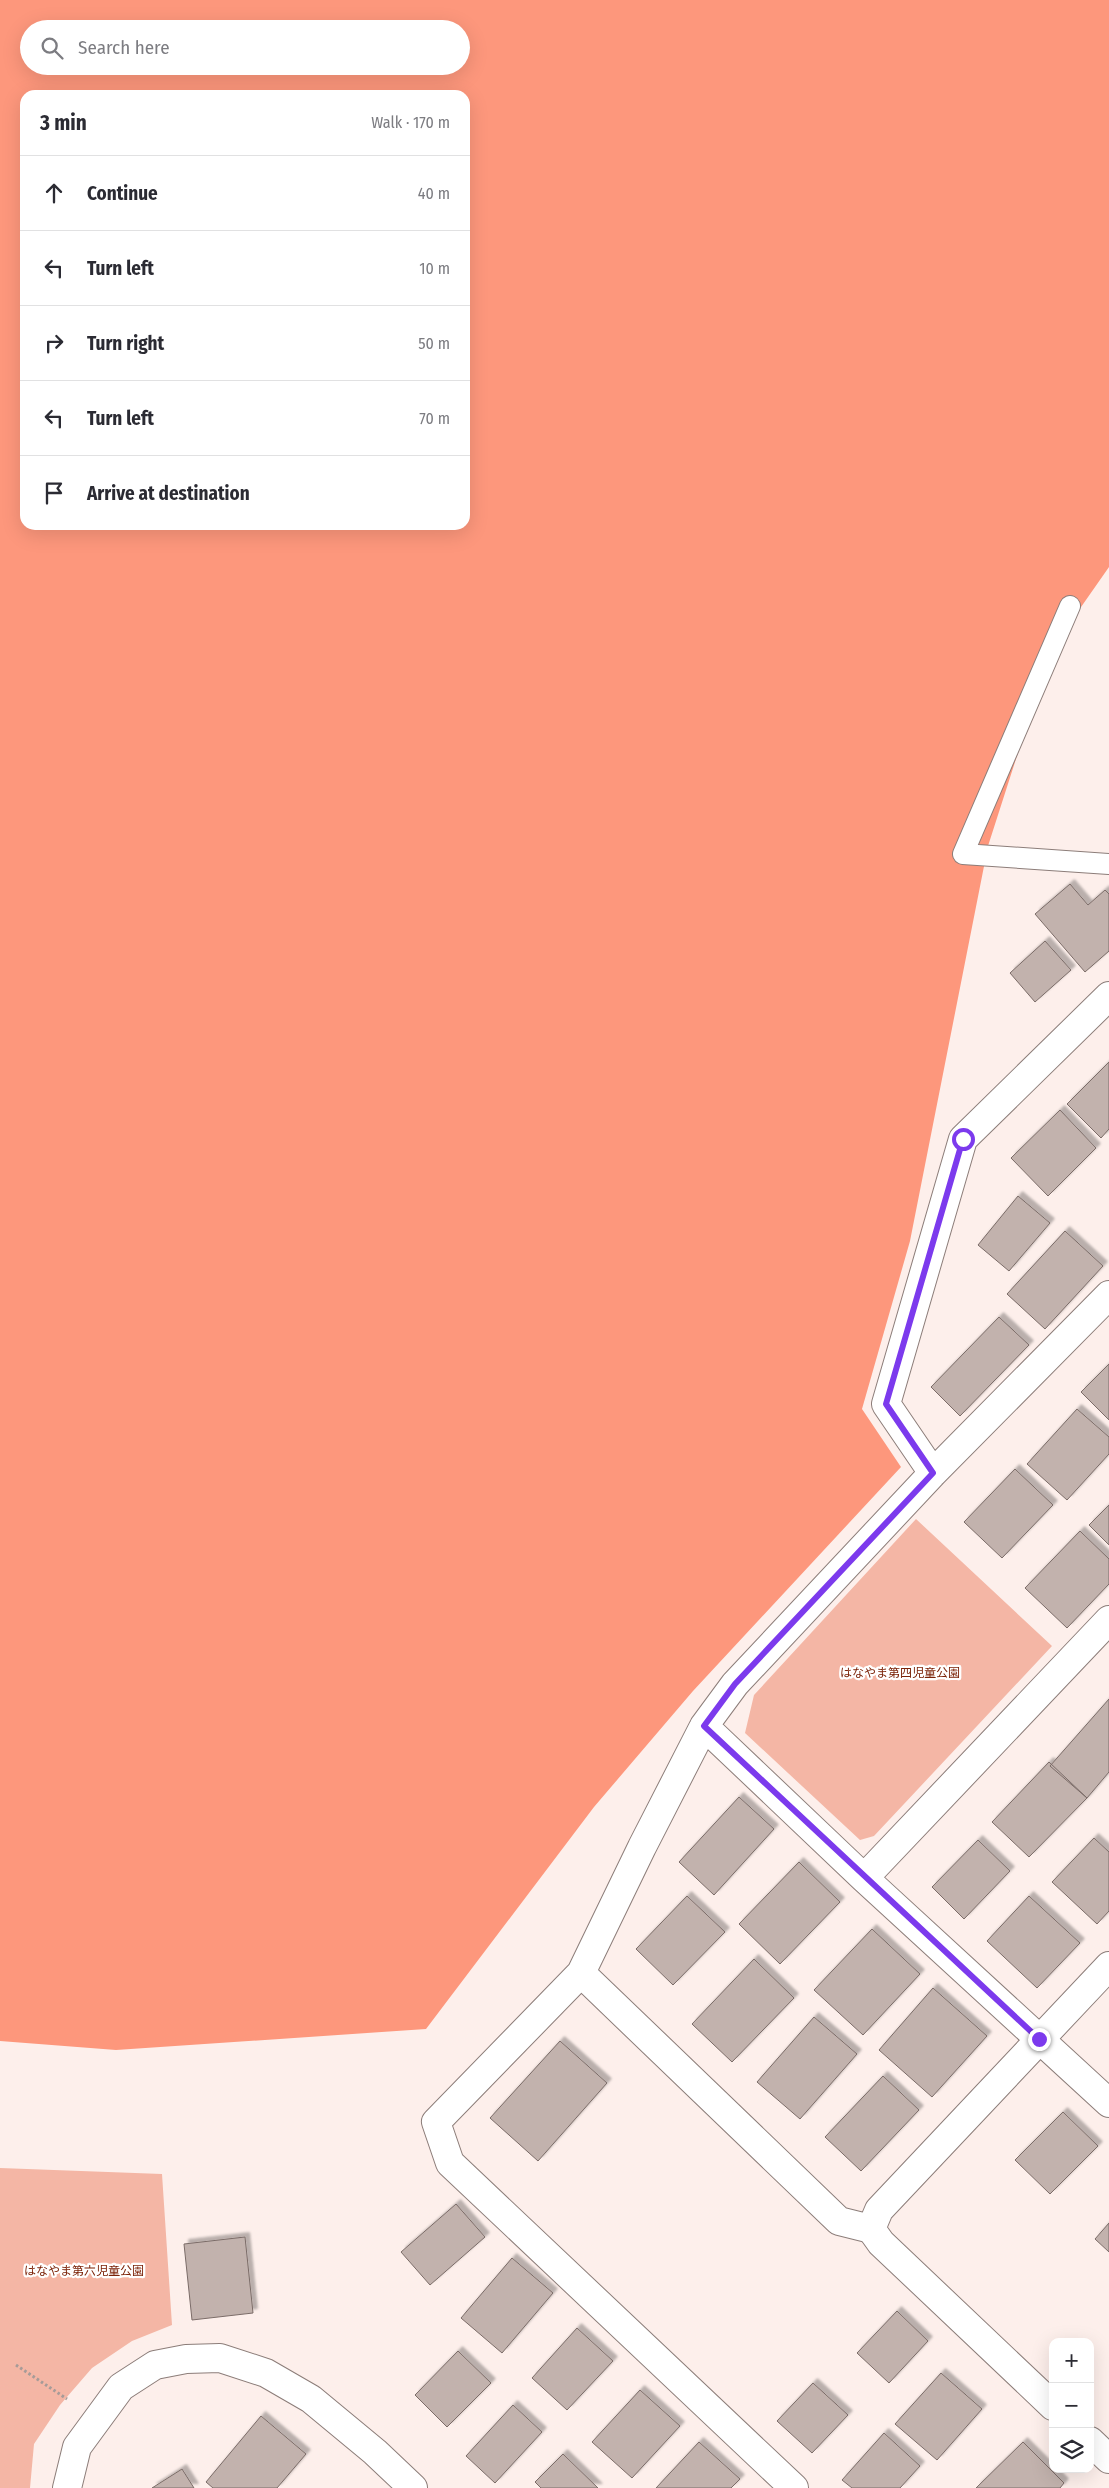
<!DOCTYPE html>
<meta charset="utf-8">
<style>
:root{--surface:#fff;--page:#f2f2f3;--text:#2b2b33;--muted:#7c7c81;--line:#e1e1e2}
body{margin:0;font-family:"Fira Sans Condensed","Noto Sans JP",sans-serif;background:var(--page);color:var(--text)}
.controls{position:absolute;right:15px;bottom:15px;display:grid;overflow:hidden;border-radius:10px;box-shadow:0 5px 20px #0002}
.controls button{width:45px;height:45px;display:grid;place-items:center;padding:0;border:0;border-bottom:1px solid var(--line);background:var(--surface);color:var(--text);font:25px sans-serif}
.stop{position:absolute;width:15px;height:15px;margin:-11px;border:4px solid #7c3aed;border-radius:50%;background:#fff}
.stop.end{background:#7c3aed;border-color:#fff;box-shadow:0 1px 5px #0008}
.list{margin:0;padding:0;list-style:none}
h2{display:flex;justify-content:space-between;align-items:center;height:65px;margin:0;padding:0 20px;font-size:21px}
h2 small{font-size:16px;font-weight:400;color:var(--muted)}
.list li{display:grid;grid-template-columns:32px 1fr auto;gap:15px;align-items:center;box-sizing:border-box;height:75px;padding:0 20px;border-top:1px solid var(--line)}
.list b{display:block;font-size:19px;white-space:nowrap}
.list em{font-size:16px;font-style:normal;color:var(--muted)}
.icon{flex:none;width:28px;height:28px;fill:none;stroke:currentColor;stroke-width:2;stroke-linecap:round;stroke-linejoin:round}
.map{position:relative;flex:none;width:1109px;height:2488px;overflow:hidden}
.search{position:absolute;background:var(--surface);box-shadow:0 5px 20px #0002;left:20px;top:20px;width:450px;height:55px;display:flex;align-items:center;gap:12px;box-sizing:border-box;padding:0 18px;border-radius:28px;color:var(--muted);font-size:19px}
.panel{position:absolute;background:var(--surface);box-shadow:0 5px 20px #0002;left:20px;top:90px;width:450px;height:440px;border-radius:15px}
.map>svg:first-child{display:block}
</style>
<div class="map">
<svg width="1109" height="2488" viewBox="0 0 1109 2488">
<defs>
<filter id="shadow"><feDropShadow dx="4.5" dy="-4.5" stdDeviation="1" flood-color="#0004"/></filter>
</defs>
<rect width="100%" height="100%" fill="#fdefeb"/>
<!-- green -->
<path fill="#f4b6a5" d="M916,1519L1052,1646L874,1836L860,1840L745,1733L754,1695Z
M0,2168L162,2174L172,2325L132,2341L92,2368L60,2405L34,2444L30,2488H0Z"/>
<!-- forest -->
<path fill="#fd977c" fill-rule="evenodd" d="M0,0H1109V567L1051,650L988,846L910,1241L862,1409L901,1467L693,1691L594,1807L426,2029L116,2050L0,2041ZM29,29H461V66H29ZM25,95H465V525H25Z"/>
<!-- building -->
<path fill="#c2b2ad" stroke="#7b6c68" filter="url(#shadow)" d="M1070,884L1088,905L1105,890L1109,894V951L1085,972L1035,914Z
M1045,941L1071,970L1035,1002L1010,973Z
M1109,1062V1129L1101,1138L1067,1104Z
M1060,1110L1096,1148L1048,1196L1011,1158Z
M1018,1196L1050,1223L1009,1271L978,1245Z
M1065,1231L1103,1266L1045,1329L1007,1294Z
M999,1317L1029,1345L960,1416L931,1387Z
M1109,1364V1420L1081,1392Z
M1077,1409L1109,1437V1454L1067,1500L1027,1464Z
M1015,1469L1053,1505L1002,1558L964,1522Z
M1109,1505V1545L1089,1525Z
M1080,1531L1109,1559V1584L1067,1628L1025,1588Z
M1109,1699V1772L1087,1798L1050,1766Z
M1049,1762L1087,1798L1029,1857L992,1822Z
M739,1797L774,1829L714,1895L679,1862Z
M1094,1838L1109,1852V1911L1097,1924L1052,1882Z
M978,1840L1010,1871L964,1919L932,1887Z
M799,1862L840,1902L780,1964L739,1924Z
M687,1896L725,1932L673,1985L636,1949Z
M1029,1896L1080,1943L1037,1988L987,1941Z
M872,1929L920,1974L863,2035L814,1990Z
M754,1959L794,1998L732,2062L692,2024Z
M933,1988L987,2036L932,2097L879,2050Z
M814,2017L857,2054L800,2119L757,2082Z
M560,2041L607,2083L538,2161L490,2118Z
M883,2076L919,2110L861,2171L825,2137Z
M1063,2112L1098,2146L1050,2194L1015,2160Z
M456,2204L485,2237L430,2285L401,2252Z
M1109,2223V2252L1095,2239Z
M245,2237L253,2313L192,2320L184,2244Z
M512,2258L553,2293L502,2353L461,2318Z
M897,2311L928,2341L889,2383L857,2353Z
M577,2328L613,2361L567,2410L532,2378Z
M458,2351L491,2383L447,2427L415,2395Z
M941,2373L982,2409L937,2460L895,2424Z
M813,2383L848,2415L812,2453L777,2421Z
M640,2390L680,2426L632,2478L592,2442Z
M513,2405L542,2432L495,2483L466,2456Z
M261,2416L306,2454L277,2488H213L206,2482Z
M884,2433L920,2466L900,2488H852L842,2480Z
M699,2442L740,2479L731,2488H656Z
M1023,2442L1064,2483L1060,2488H976Z
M563,2454L598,2488H541L535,2482Z
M182,2469L194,2488H152Z"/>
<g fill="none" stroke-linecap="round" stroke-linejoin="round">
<defs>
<path id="service" d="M1070,606L963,854L1109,864"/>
<path id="minor" d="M933,1473L886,1404L963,1139L1109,996
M704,1726L864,1878L1109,2103
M864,1878L1109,1620
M581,1973L839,2221L871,2229
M794,2488L450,2163L436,2122L581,1973L642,1847L704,1726L735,1684L933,1473L1109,1295"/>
<path id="tertiary" d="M1053,2406L881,2243L871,2229L879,2210L1109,1966
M1090,2441L1109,2459
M67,2488L77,2447L121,2387L155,2365L186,2359L220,2358L266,2373L311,2399L375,2452L413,2488"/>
</defs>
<!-- service casing -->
<use href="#service" stroke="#8c7d79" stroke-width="22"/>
<!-- minor casing -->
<use href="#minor" stroke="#8c7d79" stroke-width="30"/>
<!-- tertiary casing -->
<use href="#tertiary" stroke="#8c7d79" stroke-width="30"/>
<!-- path -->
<path stroke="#a69b98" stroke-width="3" stroke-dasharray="2.5 2.5" stroke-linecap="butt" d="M16,2365L67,2399"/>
<!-- service -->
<use href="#service" stroke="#fff" stroke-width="20"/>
<!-- minor -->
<use href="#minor" stroke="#fff" stroke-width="28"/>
<!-- tertiary -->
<use href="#tertiary" stroke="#fff" stroke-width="28"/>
</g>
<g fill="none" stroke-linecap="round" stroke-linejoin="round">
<!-- route -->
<path stroke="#7c3aed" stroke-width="6" d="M963,1139L886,1404L933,1473L735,1684L704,1726L1039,2039"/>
</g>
<g text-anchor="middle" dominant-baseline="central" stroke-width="4.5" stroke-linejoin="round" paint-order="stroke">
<!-- park labels -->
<g font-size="12" fill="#7b2207" stroke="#fff">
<text x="900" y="1673">はなやま第四児童公園</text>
<text x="84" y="2271">はなやま第六児童公園</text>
</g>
</g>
</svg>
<div class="controls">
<button>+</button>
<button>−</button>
<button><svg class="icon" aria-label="layers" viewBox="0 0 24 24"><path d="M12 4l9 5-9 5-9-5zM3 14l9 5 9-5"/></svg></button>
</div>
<div class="stop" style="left:963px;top:1139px"></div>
<div class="stop end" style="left:1039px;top:2039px"></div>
<div class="search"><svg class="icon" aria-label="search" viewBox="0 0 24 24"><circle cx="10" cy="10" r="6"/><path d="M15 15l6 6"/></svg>Search here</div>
<section class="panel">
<h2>3 min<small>Walk · 170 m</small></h2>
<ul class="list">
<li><svg class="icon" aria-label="ahead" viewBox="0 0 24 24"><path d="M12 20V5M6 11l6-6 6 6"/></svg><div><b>Continue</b></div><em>40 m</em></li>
<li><svg class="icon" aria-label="left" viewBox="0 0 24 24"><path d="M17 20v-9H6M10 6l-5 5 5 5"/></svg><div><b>Turn left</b></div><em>10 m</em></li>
<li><svg class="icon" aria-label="right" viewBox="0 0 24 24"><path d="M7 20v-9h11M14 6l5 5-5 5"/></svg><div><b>Turn right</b></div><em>50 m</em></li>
<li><svg class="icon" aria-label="left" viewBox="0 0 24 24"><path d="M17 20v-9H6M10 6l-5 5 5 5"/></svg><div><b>Turn left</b></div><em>70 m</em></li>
<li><svg class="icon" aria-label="arrive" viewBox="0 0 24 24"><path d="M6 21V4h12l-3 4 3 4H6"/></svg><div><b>Arrive at destination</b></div></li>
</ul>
</section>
</div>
